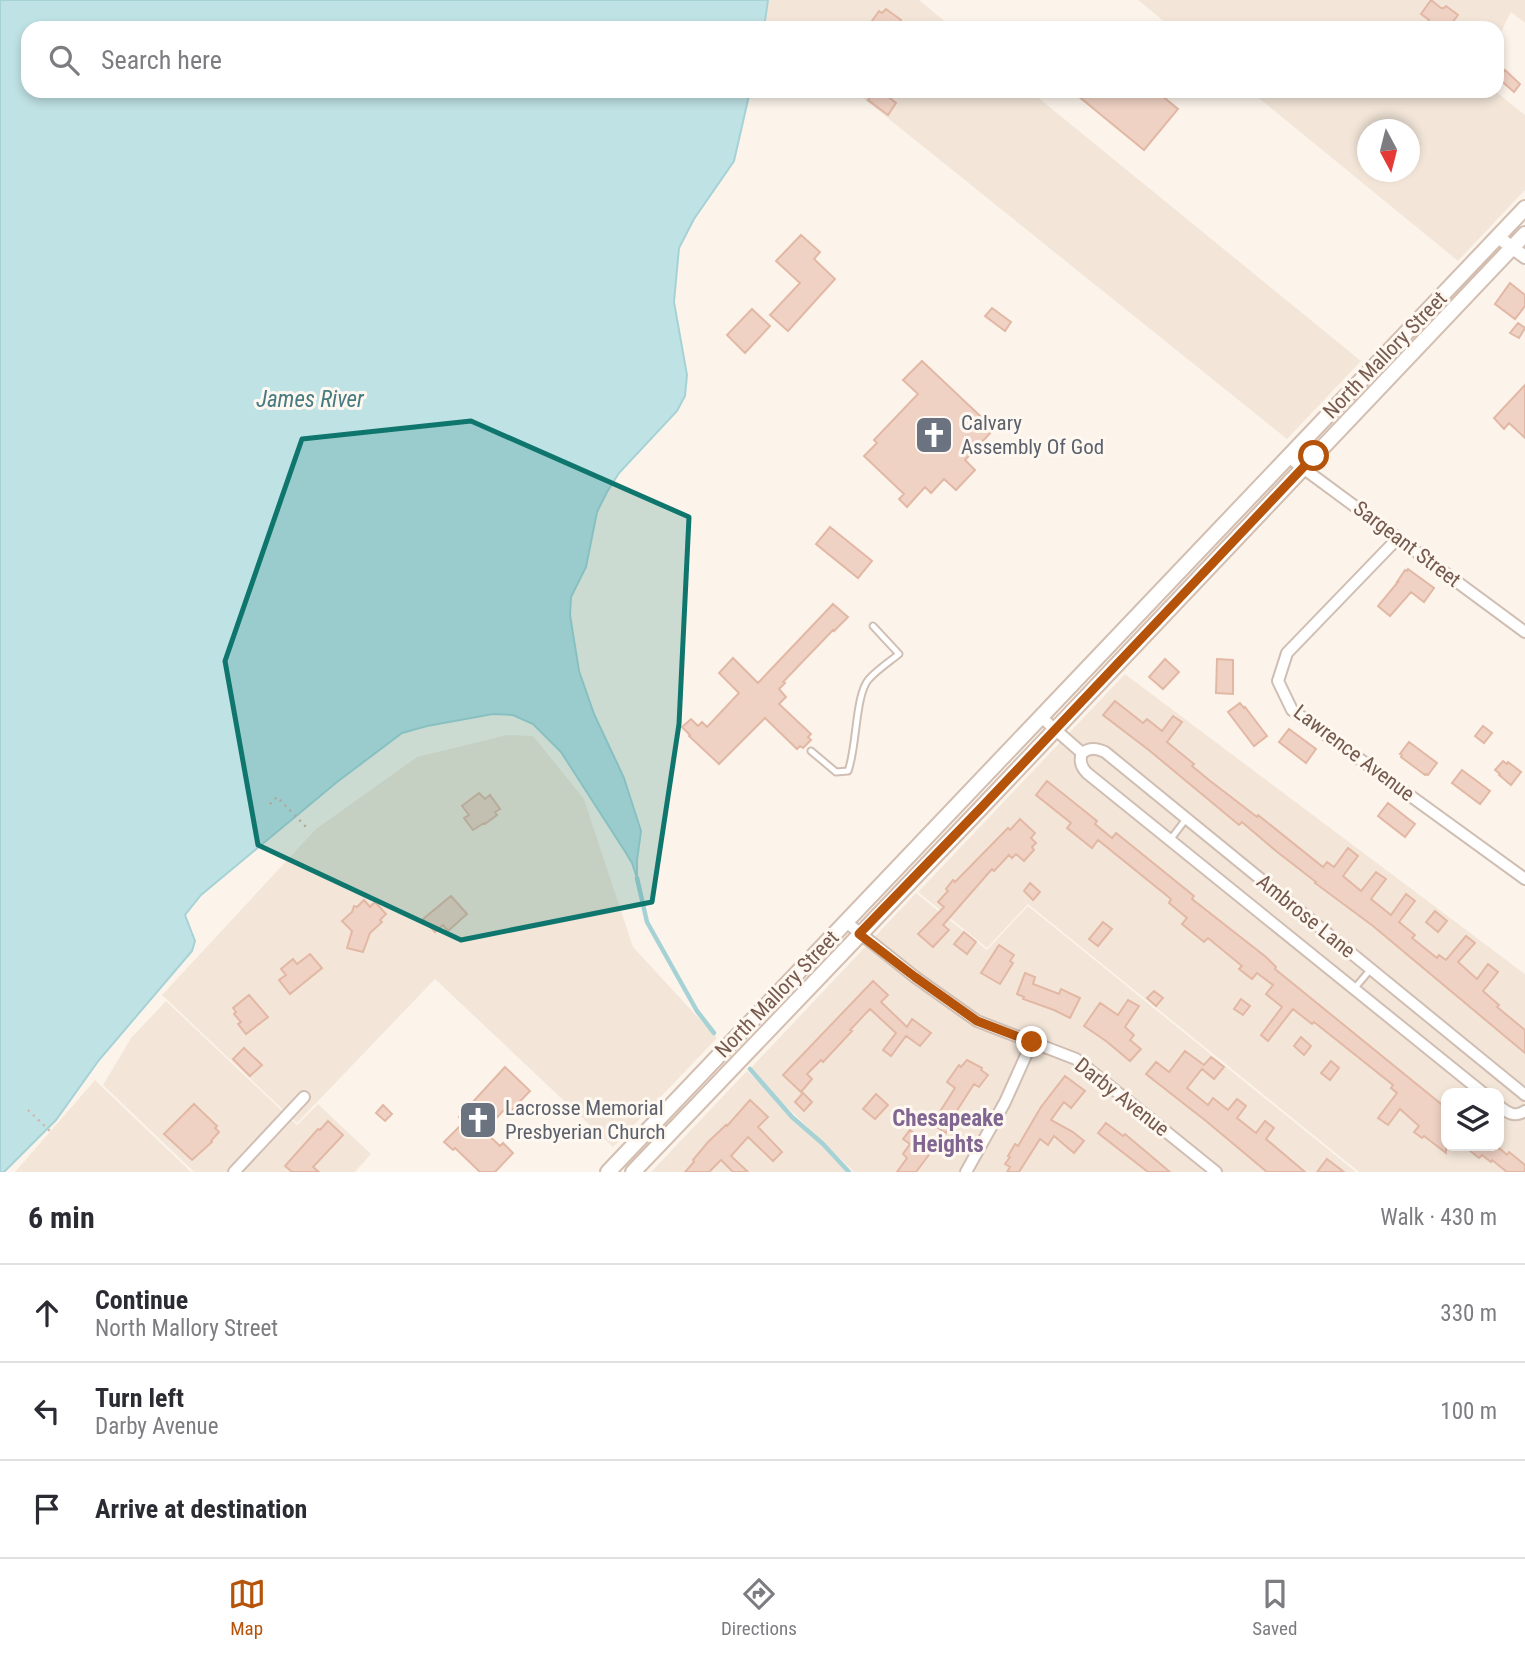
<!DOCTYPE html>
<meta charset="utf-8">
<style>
:root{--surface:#fff;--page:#f7f7f7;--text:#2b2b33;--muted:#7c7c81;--line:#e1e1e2;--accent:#b45309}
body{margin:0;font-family:"Roboto Condensed",sans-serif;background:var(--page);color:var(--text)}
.controls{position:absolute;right:21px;bottom:21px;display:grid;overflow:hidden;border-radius:14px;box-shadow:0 4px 10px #0003}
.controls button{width:63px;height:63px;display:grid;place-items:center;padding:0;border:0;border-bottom:2px solid var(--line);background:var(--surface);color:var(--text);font:35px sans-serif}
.compass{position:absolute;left:1357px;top:119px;width:63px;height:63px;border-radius:50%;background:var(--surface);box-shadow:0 4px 10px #0003;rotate:173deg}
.stop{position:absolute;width:21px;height:21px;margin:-16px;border:5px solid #b45309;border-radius:50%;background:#fff}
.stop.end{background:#b45309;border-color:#fff;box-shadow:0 2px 7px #0008}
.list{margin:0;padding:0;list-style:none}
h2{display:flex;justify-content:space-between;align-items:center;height:91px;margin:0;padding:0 28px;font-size:30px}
h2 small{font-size:23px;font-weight:400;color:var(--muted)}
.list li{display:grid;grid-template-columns:46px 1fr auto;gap:21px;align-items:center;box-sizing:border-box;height:98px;padding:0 28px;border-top:2px solid var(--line)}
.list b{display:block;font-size:26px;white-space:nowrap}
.list p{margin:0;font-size:23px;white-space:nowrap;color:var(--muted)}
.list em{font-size:23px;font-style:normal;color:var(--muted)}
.icon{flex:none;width:38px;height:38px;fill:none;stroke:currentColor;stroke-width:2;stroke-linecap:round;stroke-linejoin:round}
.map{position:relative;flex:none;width:1525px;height:1172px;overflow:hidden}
.search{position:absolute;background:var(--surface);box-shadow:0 4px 10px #0003;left:21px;right:21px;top:21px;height:77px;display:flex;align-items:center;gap:18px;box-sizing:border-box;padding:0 24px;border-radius:21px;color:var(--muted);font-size:26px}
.sheet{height:385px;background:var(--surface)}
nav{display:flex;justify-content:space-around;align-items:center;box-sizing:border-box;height:98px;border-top:2px solid var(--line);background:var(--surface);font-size:19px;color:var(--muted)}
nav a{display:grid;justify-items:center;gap:4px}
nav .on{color:var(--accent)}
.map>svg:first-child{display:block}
</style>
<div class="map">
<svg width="1525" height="1172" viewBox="0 0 1525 1172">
<rect width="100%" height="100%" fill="#fcf4eb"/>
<!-- residential -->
<path fill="#f3e6d9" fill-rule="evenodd" d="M763,0H919L953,28H776L757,13Z
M1138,0H1525V23L1511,12L1497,40V28H1172Z
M854,91H1030L1361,361L1287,439Z
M1250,91H1495L1525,115V190L1458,261ZM1368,130H1410V172H1368Z
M1125,674L1525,974V1172H1359L1028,904L987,948L918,892ZM1446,1093H1499V1146H1446Z
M507,735L533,736L584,799L633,947L717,1038L613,1147L435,979L297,1123L162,995L316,829L417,757Z
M916,893L987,950L1028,906L1356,1172H854L749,1070Z
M166,1001L297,1125L318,1104L371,1154L355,1172H194L103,1085L131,1038Z
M747,1071L851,1172H651Z
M95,1080L191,1172H15Z"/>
<!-- water -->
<path fill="#bfe2e5" stroke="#a6d2d6" stroke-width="2" d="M0,0H768L764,28H28V91H750L734,161L694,219L679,248L674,302L687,375L685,396L677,411L619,473L607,492L597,512L586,567L571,597L570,615L579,671L594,714L624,778L641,831L637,860V878L632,863L626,853L561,752L533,724L513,715L493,714L427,726L402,733L337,782L201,895L185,915L195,941L192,951L99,1060L56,1120L4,1172H0Z"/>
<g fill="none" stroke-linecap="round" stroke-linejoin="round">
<!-- stream -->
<path stroke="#a6d2d6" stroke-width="4.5" d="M637,878L647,922L697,1011L714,1033
M750,1069L792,1117L823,1144L849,1172"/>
</g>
<!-- building -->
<path fill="#f0d2c4" stroke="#e2b8a5" stroke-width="2" d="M1431,0L1441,8H1444L1446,6L1458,15L1448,28H1423L1429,20L1421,14Z
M886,9L901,20L895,28H867L879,11L882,13Z
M1505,70L1520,84L1514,92L1498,78Z
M875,91H881L896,103L888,115L868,100Z
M1072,91H1156L1178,109L1144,150Z
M801,235L820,252L814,259L835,279L788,331L770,315L800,283L776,261Z
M1510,283L1525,295V306L1515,319L1495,304Z
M992,308L1011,322L1005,331L985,316Z
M752,309L770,326L745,353L727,335Z
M1518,323L1525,328L1519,338L1510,333Z
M922,361L994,429L965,460L975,470L956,490L944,479L931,493L925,487L907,507L899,499L904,494L864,456L877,443L874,440L918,394L903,380Z
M1525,385V438L1509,423L1504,429L1494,418Z
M830,527L872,561L858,578L816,544Z
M1408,569L1434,588L1424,602L1411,592L1390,616L1378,606L1398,582H1397L1405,570L1407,571Z
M833,604L848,617L834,631L833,630L783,682L785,683L779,689L786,697L779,704L811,734L808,737L811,740L803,748L800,746L797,749L765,718L719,764L689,736L690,735L682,727L691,719L698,726L702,722L707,727L739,693L719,673L733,658L758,683Z
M1165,659L1179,672L1163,689L1149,677Z
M1217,659L1233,660V694L1216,693Z
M1115,701L1143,723L1147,719L1162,731L1173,716L1182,722L1167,742L1194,764L1192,766L1209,780L1257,817L1258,815L1323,867L1327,862L1334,867L1348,848L1358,856L1343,876L1361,891L1376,872L1386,879L1371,899L1391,915L1406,894L1415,901L1399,922L1415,935L1412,938L1437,958L1439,955L1446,960L1466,936L1475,943L1458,962L1477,979L1488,964L1498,972L1483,991L1499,1005L1497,1007L1525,1030V1053L1373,926L1315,883L1316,882L1276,851L1242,822L1239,825L1150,751L1103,715Z
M1240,703L1244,708L1245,707L1267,736L1254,746L1228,712Z
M1483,726L1492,733L1484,743L1475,736Z
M1289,729L1316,749L1306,763L1279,742Z
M1409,742L1437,763L1428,775L1426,774L1425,775L1401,757L1402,755L1400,754Z
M1503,761L1507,764L1508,762L1521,772L1511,785L1499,775L1500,774L1495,770Z
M1462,770L1490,791L1480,804L1452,783Z
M1047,781L1097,821L1095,824L1112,838L1116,833L1194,896L1192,899L1266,957L1276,967L1275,969L1446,1108V1153L1424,1136L1422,1138L1414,1132L1419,1126L1400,1109L1388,1125L1378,1118L1397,1093L1391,1088L1393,1085L1314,1022L1312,1024L1293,1009L1268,1041L1261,1035L1282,1007L1266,994L1273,985L1257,973L1252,979L1239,969L1242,966L1208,938L1204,942L1182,924L1187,918L1169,903L1171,899L1098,840L1092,848L1067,828L1071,823L1036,795Z
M479,793L485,799L490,795L500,809L495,812L497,815L485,824L484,823L473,830L464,818L469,815L462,806Z
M1388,803L1415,824L1405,837L1378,816Z
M1020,819L1035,833L1031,838L1036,843L1032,847L1034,850L1024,861L1016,854L1012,858L1009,855L994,871L992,869L943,925L949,930L933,947L918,934L944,907L938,902L948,891L946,889L953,880L955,882L1008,828L1010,830Z
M1030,883L1040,892L1033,900L1024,891Z
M451,896L467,914L448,931L443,925L435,932L423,919Z
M364,900L370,907L375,902L386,914L380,920L382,922L370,933L363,952L347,948L352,931L342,921L352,912L354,906L357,907Z
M1435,911L1447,921L1438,932L1426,922Z
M1103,922L1112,929L1098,946L1089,939Z
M964,932L976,942L967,954L954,944Z
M999,945L1014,955L1010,961L1013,963L1000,984L981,973Z
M310,954L322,968L290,994L279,980L286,975L281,969L293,959L297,964Z
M1025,973L1035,977L1033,984L1059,994L1061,989L1080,998L1070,1018L1054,1010L1023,999L1024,997L1017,994Z
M873,981L888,995L881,1002L907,1027L912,1019L931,1033L920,1046L906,1036L891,1056L883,1050L896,1033L870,1009L850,1030L852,1031L823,1062L821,1060L807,1074L812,1079L801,1092L783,1075Z
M1154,991L1163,998L1156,1006L1147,998Z
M249,995L268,1017L246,1034L238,1024L241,1022L234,1014L236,1012L233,1008Z
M1241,999L1250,1006L1243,1015L1234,1009Z
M1128,1000L1139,1006L1125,1027L1134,1035L1130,1040L1141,1049L1130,1061L1106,1041L1084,1026L1100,1003L1118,1015Z
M1301,1037L1311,1046L1304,1055L1294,1046Z
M244,1048L262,1065L250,1076L233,1059Z
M1185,1051L1204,1065L1211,1057L1224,1067L1214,1079L1202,1069L1187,1088L1208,1105L1213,1098L1228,1110L1237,1099L1246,1106L1237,1118L1256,1133L1265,1121L1274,1128L1266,1139L1305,1172H1267L1206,1121L1146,1074L1156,1062L1169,1072Z
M967,1060L982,1068L981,1070L988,1075L979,1087L974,1084L956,1112L959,1114L946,1133L932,1124L955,1088L947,1082L959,1065L961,1067Z
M1331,1061L1339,1068L1330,1080L1321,1073Z
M505,1067L530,1091L508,1114L504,1110L484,1131L500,1146L503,1143L513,1153L495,1172H480L455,1148L453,1150L444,1142L464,1122L459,1117Z
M1065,1076L1085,1091L1071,1108L1064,1102L1051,1120L1073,1132L1084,1141L1074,1153L1054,1136L1048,1145L1040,1139L1019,1172H1007L1010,1167L1005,1164L1010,1157L1008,1156L1015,1144L1018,1146L1041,1107Z
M803,1093L812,1102L804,1111L795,1102Z
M876,1094L888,1105L875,1119L863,1109Z
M750,1100L768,1117L758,1127L782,1152L773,1161L748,1137L731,1156L748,1172H733L721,1160L709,1172H685L694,1162L693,1160L708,1142L726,1125L727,1126Z
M194,1104L217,1126L215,1128L219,1132L211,1141L212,1142L192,1160L164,1134Z
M383,1105L392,1114L385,1121L376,1113Z
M328,1121L343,1135L313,1167L319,1172H292L285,1166L318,1129L320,1130Z
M1106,1123L1123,1136L1125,1134L1170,1172H1148L1098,1133Z
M910,1130L934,1148L916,1172H897L907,1158L903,1154L910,1144L903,1139Z
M1464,1146H1497L1507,1155L1509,1152L1525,1165V1172H1507L1492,1160L1491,1162L1482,1155L1479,1158Z
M1327,1159L1344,1172H1317Z"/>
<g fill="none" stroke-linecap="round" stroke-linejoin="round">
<defs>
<path id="service" d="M811,751L836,772L848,771C857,748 855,694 869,679C877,670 889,662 899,654L873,626
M1170,840L1186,819
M1354,989L1370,970"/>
<path id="minor" d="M1288,457L1525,632
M1398,538L1287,653L1278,681L1292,710L1525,879
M1041,717L1082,753
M1082,753C1090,747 1097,748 1105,752L1525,1095
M1082,753C1079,761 1081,767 1087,773L1483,1093
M846,922L915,977L977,1021L1076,1059L1216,1172
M1499,1106C1508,1113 1515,1118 1525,1111
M234,1172L304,1097
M966,1172L1005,1102L1032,1042"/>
<path id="tertiary" d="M1498,237L1525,257"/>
<path id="secondary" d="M608,1172L1525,208
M633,1172L979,810L1525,234"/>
</defs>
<!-- service casing -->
<use href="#service" stroke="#d0beb3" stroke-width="9"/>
<!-- minor casing -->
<use href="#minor" stroke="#d0beb3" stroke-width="14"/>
<!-- tertiary casing -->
<use href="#tertiary" stroke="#d0beb3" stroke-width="16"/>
<!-- secondary casing -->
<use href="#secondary" stroke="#d3beb0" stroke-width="18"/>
<!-- path -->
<path stroke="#d5b5a6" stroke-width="2.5" stroke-dasharray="2 5" stroke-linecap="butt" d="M270,804L277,797L309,830
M28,1110L51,1132"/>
<!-- service -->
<use href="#service" stroke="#fff" stroke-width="5"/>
<!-- minor -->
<use href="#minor" stroke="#fff" stroke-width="10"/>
<!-- tertiary -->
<use href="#tertiary" stroke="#fff" stroke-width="12"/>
<!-- secondary -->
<use href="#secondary" stroke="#fff" stroke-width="14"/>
</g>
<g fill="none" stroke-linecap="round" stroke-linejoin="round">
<!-- route -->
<path stroke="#b45309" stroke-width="9" d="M1032,1042L977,1021L915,977L859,934L979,810L1314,456"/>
</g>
<!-- marked area -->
<path fill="#0f766e" fill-opacity="0.2" stroke="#0f766e" stroke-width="5" stroke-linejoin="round" d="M471,421L689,517L679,724L652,902L461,940L258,845L225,661L302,439Z"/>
<!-- icons -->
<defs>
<symbol id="church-square" viewBox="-11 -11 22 22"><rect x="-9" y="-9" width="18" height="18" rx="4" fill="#6b7280" stroke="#fef8f1"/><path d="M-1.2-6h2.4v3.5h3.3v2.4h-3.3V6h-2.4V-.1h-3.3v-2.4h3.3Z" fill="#fff"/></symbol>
</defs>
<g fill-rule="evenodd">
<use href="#church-square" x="912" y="413" width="44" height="44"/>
<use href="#church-square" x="456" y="1098" width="44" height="44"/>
</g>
<g text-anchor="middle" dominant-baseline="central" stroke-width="6" stroke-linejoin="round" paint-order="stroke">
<!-- street labels -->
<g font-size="21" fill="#765a4e" stroke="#fef8f1">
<text transform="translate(1385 355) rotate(-46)">North Mallory Street</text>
<text transform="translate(1407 544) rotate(37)">Sargeant Street</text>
<text transform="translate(1354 753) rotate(37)">Lawrence Avenue</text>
<text transform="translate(1306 916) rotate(39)">Ambrose Lane</text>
<text transform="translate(777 994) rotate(-46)">North Mallory Street</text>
<text transform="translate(1122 1097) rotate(38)">Darby Avenue</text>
</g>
<!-- worship labels -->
<g font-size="21" fill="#5b616d" stroke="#fef8f1" text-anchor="start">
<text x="961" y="423">Calvary<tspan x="961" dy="24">Assembly Of God</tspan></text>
<text x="505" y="1108">Lacrosse Memorial<tspan x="505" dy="24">Presbyerian Church</tspan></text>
</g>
<!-- water labels -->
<g font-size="23" font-style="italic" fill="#467b81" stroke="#fef8f1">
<text x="310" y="399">James River</text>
</g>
<!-- neighbourhood labels -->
<g font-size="23" font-weight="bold" fill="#806691" stroke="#fef8f1">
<text x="948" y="1118">Chesapeake<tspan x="948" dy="26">Heights</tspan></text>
</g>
</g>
</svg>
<div class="controls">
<button><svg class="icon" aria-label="layers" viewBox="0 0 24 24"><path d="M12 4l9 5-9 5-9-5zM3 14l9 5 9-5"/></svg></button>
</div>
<svg class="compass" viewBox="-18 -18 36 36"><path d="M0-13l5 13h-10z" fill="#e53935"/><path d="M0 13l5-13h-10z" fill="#7c7c81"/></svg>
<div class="stop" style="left:1314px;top:456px"></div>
<div class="stop end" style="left:1032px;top:1042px"></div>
<div class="search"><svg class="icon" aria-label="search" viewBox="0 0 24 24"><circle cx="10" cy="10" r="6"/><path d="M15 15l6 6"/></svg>Search here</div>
</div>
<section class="sheet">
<h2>6 min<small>Walk · 430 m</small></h2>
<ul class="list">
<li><svg class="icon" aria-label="ahead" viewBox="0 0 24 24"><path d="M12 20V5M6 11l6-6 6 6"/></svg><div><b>Continue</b><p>North Mallory Street</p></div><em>330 m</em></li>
<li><svg class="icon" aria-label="left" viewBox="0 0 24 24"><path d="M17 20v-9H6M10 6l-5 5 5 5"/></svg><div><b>Turn left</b><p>Darby Avenue</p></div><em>100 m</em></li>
<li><svg class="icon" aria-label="arrive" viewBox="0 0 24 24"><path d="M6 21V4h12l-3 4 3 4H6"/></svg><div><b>Arrive at destination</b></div></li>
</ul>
</section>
<nav>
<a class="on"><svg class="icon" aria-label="map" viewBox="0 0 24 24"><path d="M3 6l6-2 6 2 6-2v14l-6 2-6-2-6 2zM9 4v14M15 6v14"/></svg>Map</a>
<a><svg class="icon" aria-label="directions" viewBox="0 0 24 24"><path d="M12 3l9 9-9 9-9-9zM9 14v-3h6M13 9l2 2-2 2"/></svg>Directions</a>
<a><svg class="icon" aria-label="saved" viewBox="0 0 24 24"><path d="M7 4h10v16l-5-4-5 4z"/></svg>Saved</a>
</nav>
